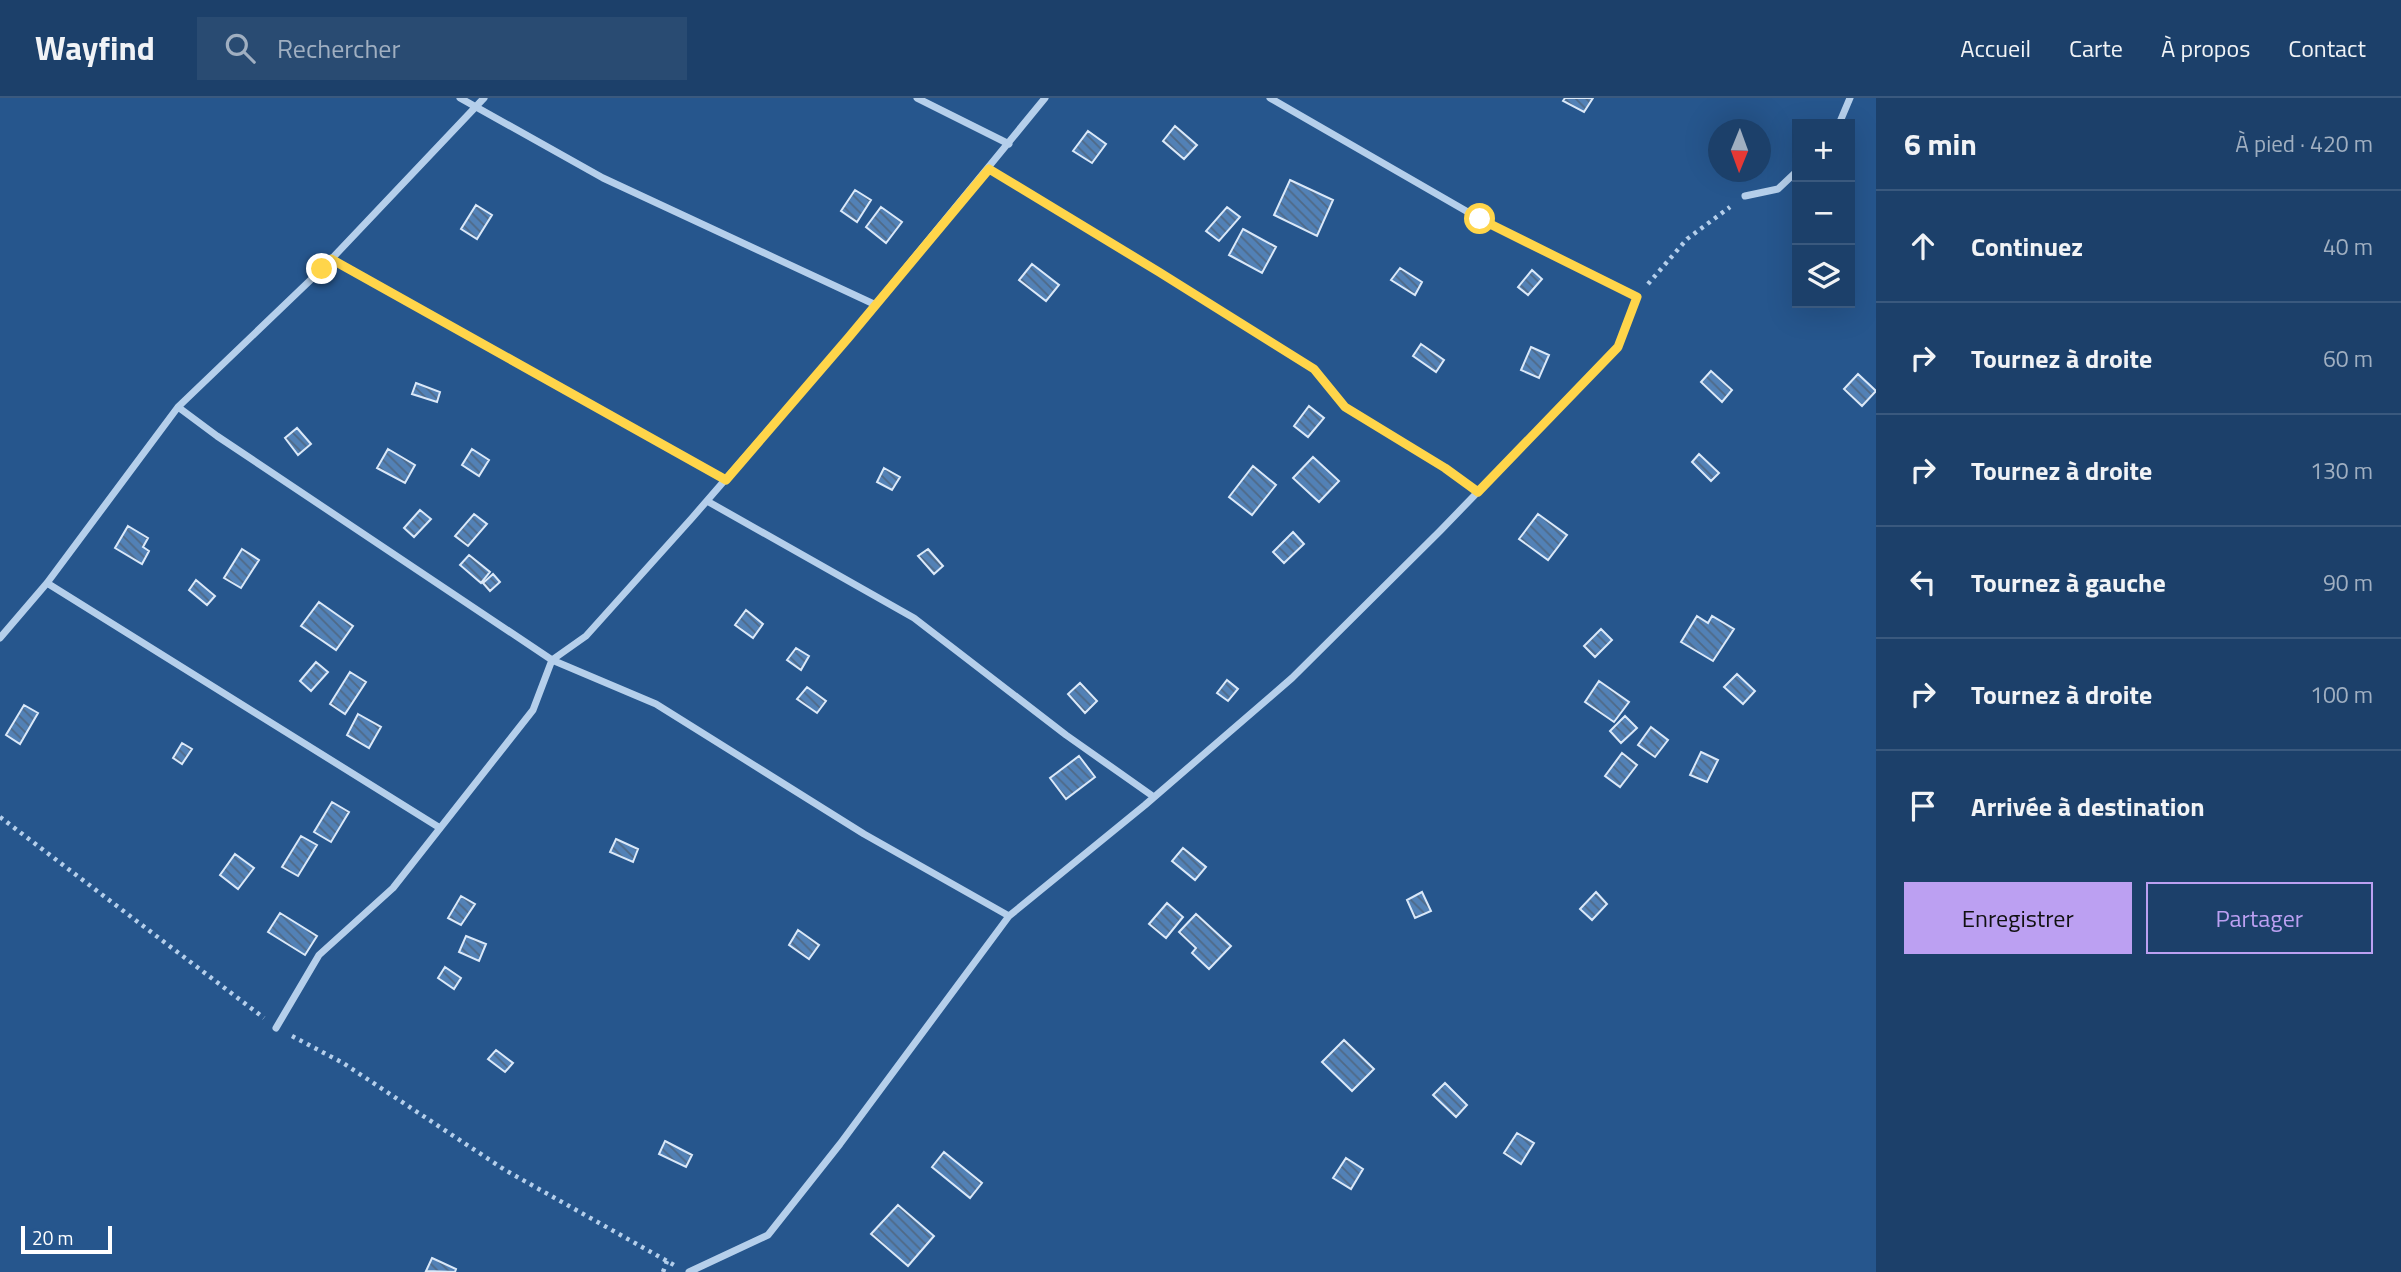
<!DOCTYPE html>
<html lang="fr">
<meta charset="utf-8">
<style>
:root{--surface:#1c406a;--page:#294b72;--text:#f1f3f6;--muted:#a0afc1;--line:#3a597e;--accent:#bca0f2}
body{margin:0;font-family:"Titillium Web",sans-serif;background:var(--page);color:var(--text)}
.controls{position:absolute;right:21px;top:21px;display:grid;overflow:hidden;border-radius:0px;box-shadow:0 7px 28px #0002}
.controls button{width:63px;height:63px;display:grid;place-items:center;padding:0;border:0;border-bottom:2px solid var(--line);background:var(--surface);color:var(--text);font:35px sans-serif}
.compass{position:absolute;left:1708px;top:21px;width:63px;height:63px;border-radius:50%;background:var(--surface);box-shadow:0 7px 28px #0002;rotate:181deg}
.scale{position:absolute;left:21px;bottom:18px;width:91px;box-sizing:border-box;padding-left:7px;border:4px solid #fff;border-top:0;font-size:19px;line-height:24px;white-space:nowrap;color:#fff;-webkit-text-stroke:5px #26568d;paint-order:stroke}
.stop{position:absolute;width:21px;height:21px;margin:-16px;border:5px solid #ffd54a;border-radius:50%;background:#fff}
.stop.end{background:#ffd54a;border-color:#fff;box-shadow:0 2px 7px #0008}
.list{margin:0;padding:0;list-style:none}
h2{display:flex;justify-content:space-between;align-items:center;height:91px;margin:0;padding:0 28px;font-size:30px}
h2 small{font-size:23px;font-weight:400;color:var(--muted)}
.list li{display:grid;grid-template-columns:46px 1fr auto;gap:21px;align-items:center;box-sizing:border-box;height:112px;padding:0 28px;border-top:2px solid var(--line)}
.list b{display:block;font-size:26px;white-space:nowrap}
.list em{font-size:23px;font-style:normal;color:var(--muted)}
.actions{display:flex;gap:14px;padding:21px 28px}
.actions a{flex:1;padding:16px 0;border:2px solid var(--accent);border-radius:0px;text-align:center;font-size:24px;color:var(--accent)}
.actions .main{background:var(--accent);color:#111}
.icon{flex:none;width:38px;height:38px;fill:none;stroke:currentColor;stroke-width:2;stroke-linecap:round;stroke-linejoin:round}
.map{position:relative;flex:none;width:1876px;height:1174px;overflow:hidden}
header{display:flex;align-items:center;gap:42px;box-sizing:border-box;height:98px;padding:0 35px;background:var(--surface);border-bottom:2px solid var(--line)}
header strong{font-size:33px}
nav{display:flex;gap:38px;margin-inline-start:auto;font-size:24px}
.search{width:490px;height:63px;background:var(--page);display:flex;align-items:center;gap:18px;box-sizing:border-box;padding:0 24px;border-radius:0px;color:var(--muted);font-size:26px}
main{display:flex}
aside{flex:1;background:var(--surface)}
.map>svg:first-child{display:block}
</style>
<header>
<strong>Wayfind</strong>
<div class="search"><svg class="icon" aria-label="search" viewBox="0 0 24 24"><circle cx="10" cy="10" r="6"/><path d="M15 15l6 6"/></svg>Rechercher</div>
<nav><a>Accueil</a><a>Carte</a><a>À propos</a><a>Contact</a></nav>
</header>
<main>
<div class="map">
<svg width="1876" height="1174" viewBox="0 0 1876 1174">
<defs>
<pattern id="building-back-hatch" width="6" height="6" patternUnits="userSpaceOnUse" patternTransform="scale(1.75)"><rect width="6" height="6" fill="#5281b6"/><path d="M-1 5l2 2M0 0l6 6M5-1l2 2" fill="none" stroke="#4f6986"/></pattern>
</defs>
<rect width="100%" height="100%" fill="#26568d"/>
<!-- building -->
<path fill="url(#building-back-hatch)" stroke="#dae8f8" stroke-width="2" d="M1565,0H1593L1584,14L1563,3Z
M1175,28L1197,47L1184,61L1163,43Z
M1088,33L1106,46L1092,65L1073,53Z
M1290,82L1333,102L1317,138L1274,117Z
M855,92L871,102L857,124L841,113Z
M476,107L492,117L477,141L461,131Z
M881,109L902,124L886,145L866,129Z
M1227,109L1240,119L1219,143L1206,133Z
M1243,131L1276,149L1262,175L1229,157Z
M1032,166L1059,187L1046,203L1019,182Z
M1400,170L1422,184L1415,197L1391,182Z
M1532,172L1542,181L1528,197L1518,189Z
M1421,246L1444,262L1436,274L1413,258Z
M1531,249L1549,257L1539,280L1521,272Z
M1711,273L1732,292L1722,304L1701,284Z
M1858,276L1876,293L1862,308L1844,291Z
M416,285L440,294L437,304L412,296Z
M1309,308L1324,320L1308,339L1294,328Z
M297,330L311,346L298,357L285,340Z
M388,351L415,367L405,385L377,370Z
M472,351L489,362L479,378L462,367Z
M1699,356L1719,375L1711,383L1692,364Z
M1313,359L1339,383L1319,404L1293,380Z
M1253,368L1276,387L1252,417L1229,399Z
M884,370L900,379L892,392L877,384Z
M420,412L431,421L414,439L404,430Z
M474,416L487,426L468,448L455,438Z
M1538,416L1567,437L1548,462L1519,441Z
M128,428L148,440L143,449L149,453L142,466L115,450Z
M1293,434L1304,446L1284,465L1273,454Z
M242,451L259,462L241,490L224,480Z
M928,451L943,468L934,476L918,458Z
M469,457L490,474L481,485L460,467Z
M493,476L500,484L490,493L483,485Z
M196,482L215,498L207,507L189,492Z
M319,504L353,528L336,552L301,528Z
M746,512L763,526L753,540L735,527Z
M1697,518L1708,525L1712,518L1734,531L1713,563L1681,544Z
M1601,531L1612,542L1595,559L1584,548Z
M796,550L809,558L801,572L787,562Z
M316,564L328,574L311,593L300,583Z
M350,574L366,584L345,616L330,606Z
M1737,576L1755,593L1743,606L1724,589Z
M1227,582L1238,591L1228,603L1217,595Z
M1599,583L1629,604L1614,624L1585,604Z
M1080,585L1097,603L1085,615L1068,596Z
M807,589L826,603L817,615L797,601Z
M24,607L38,615L20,646L6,637Z
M358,616L381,629L369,650L347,637Z
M1625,618L1637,630L1621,645L1610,633Z
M1651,629L1668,642L1655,659L1638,647Z
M182,645L192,651L182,666L173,660Z
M1701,654L1718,662L1707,684L1690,677Z
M1622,655L1637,667L1620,689L1605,678Z
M1079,658L1095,679L1066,701L1050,680Z
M332,704L349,714L331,744L314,734Z
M301,738L317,747L298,778L282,769Z
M616,741L638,751L633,764L610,754Z
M1183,750L1206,769L1195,782L1172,763Z
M235,756L254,770L238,791L220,777Z
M1422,794L1431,813L1415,820L1407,802Z
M1596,794L1607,806L1592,822L1580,811Z
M461,798L475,806L461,827L448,820Z
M1167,805L1183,819L1166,840L1149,826Z
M280,815L317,838L305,857L268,834Z
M1196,816L1231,848L1209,871L1192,855L1196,850L1179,834Z
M798,832L819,847L809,861L789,847Z
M466,838L486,846L479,863L459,854Z
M445,869L461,880L454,891L438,880Z
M1344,942L1374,971L1352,993L1322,964Z
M496,952L513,965L505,974L488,961Z
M1445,985L1467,1007L1456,1019L1433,997Z
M1517,1035L1534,1045L1521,1066L1504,1055Z
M665,1043L692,1057L686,1069L659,1056Z
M944,1054L982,1085L970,1100L932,1069Z
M1346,1060L1363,1071L1351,1091L1333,1080Z
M898,1107L934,1138L908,1168L871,1136Z
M432,1160L456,1171L455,1174L426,1173Z"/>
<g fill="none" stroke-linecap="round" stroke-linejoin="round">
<!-- path -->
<path stroke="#b5cfeb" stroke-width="4.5" stroke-dasharray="3.5 5" stroke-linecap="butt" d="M1648,186L1687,141L1730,109
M0,719L264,920
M292,938L343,965L505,1072L674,1167
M663,1174L667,1163"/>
<!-- minor -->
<path stroke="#b5cfeb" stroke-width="7" d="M460,0L603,80L876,207
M917,0L1009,46
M1839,26L1850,0
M989,71L1159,174L1314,271L1345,309L1445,370L1478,394
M1745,98L1778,91L1797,73
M331,161L726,382
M178,309L217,338L552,562L656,606L864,736L1009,818
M707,403L914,520L1066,637L1154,699
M47,485L440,730
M0,540L47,485L178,309L322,171L484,0
M276,930L319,857L393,790L533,612L552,562L586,538L692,420L849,239L1045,0
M689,1174L768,1137L840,1046L1009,818L1145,707L1292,580L1440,433L1618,249L1637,199L1480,121L1270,0"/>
</g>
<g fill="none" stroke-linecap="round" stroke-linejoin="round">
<!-- route -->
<path stroke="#ffd54a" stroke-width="9" d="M322,171L331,161L726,382L849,239L989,71L1159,174L1314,271L1345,309L1445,370L1478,394L1618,249L1637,199L1480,121"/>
</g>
</svg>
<div class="controls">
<button>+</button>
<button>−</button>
<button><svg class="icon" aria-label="layers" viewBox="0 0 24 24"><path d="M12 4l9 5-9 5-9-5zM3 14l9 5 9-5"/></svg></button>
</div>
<svg class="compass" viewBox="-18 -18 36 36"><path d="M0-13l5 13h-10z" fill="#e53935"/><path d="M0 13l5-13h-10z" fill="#a0afc1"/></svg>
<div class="scale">20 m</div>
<div class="stop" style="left:1480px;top:121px"></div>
<div class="stop end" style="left:322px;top:171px"></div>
</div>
<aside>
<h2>6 min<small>À pied · 420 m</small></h2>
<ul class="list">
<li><svg class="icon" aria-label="ahead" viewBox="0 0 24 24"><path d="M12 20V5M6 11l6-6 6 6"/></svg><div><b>Continuez</b></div><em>40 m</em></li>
<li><svg class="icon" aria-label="right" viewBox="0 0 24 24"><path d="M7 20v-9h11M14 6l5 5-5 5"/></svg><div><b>Tournez à droite</b></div><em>60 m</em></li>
<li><svg class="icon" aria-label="right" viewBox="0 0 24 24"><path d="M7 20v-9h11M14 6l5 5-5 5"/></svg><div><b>Tournez à droite</b></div><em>130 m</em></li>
<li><svg class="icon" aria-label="left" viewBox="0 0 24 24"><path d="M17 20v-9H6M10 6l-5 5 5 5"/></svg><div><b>Tournez à gauche</b></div><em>90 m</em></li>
<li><svg class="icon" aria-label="right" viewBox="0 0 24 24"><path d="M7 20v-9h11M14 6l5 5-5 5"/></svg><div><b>Tournez à droite</b></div><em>100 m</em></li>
<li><svg class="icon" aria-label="arrive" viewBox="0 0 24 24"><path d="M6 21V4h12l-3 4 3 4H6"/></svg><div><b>Arrivée à destination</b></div></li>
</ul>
<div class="actions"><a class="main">Enregistrer</a><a>Partager</a></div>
</aside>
</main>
